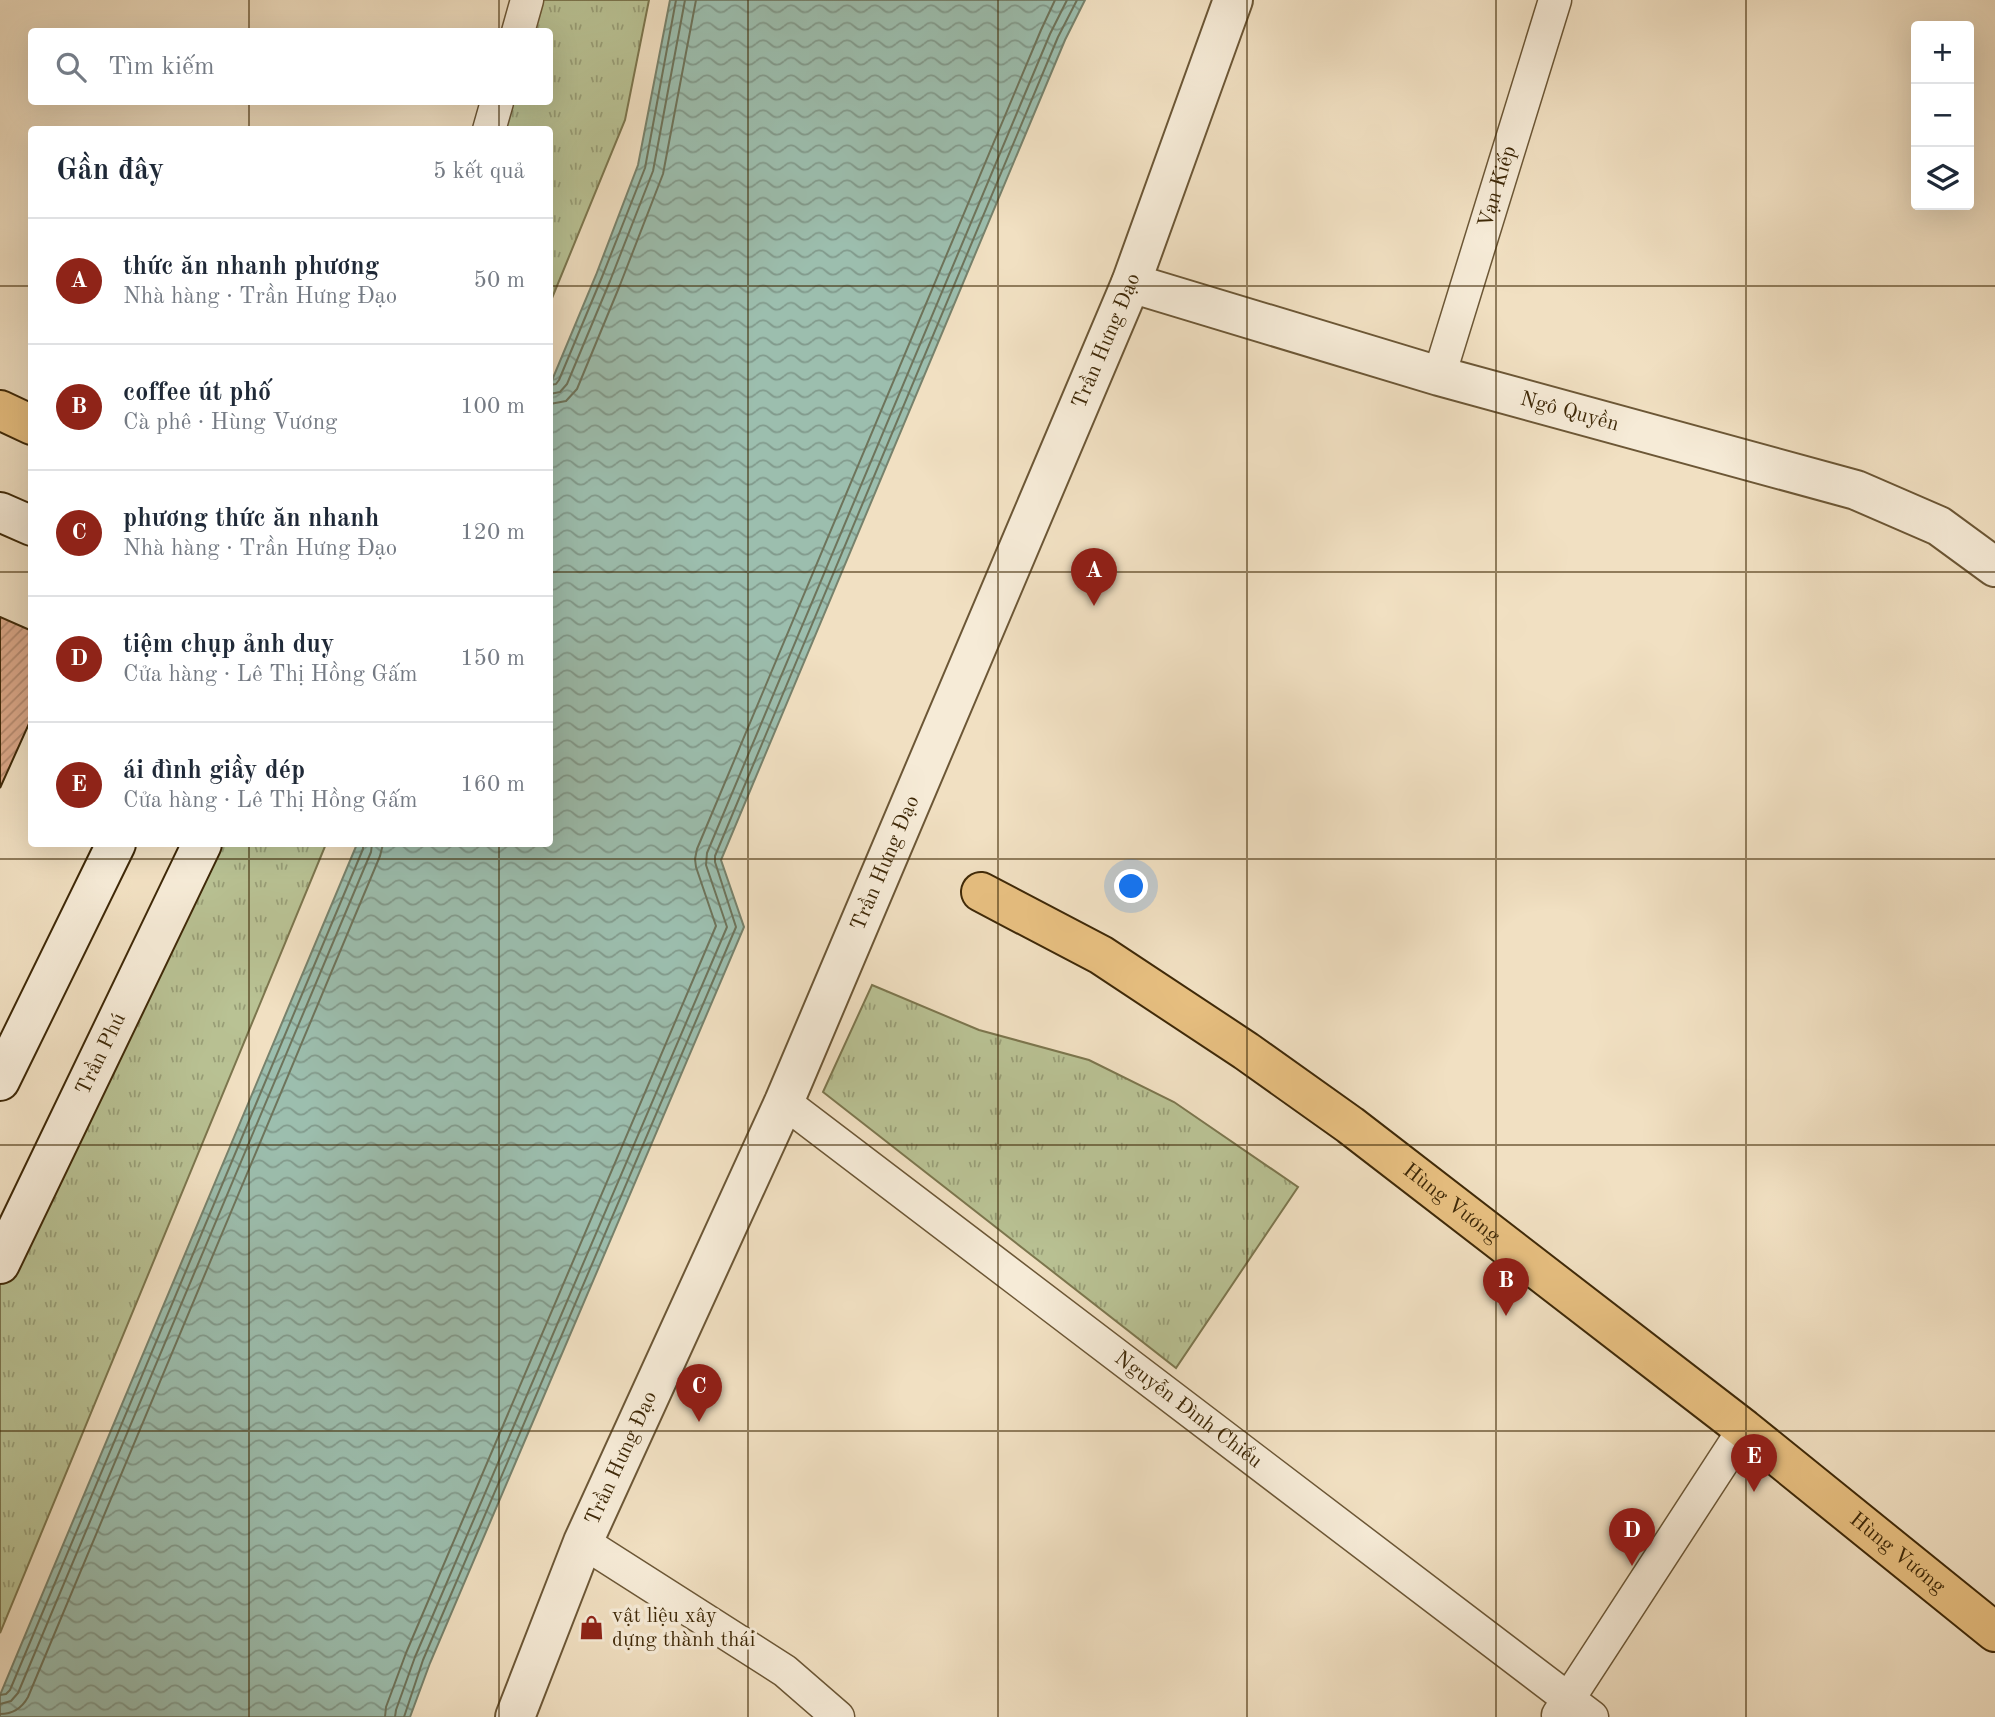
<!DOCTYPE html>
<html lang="vi">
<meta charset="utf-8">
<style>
:root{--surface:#fff;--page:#f2f2f3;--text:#1f2937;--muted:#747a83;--line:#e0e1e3;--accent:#8f2418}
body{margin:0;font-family:"Old Standard TT",serif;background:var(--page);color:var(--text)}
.controls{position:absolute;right:21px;top:21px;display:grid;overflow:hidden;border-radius:7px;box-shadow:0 7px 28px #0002}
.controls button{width:63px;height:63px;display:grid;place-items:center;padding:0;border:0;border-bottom:2px solid var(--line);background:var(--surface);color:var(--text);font:35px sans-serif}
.you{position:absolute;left:1132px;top:887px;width:24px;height:24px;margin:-18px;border:5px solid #fff;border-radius:50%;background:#1a73e8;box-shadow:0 0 0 10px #1a73e833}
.badge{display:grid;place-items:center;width:46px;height:46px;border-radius:50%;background:var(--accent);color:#fff;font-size:23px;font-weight:700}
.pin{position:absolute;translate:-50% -58px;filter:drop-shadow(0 2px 4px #0008)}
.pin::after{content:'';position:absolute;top:37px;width:24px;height:21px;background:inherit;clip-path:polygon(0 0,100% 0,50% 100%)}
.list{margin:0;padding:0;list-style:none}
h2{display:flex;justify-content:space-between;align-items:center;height:91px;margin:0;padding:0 28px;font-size:30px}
h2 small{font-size:23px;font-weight:400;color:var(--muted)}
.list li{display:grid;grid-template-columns:46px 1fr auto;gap:21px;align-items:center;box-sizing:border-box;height:126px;padding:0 28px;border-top:2px solid var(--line)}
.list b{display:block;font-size:26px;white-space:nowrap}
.list p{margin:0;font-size:23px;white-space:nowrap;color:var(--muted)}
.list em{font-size:23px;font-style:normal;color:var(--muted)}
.icon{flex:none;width:38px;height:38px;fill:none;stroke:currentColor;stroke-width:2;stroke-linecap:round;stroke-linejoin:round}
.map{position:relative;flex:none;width:1995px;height:1717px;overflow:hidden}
.search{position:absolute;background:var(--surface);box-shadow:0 7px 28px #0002;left:28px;top:28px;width:525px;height:77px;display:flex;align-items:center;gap:18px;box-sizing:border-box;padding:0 24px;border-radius:7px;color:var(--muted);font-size:26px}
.panel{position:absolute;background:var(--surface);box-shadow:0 7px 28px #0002;left:28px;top:126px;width:525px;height:721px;border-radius:7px}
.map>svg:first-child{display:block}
</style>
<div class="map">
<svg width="1995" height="1717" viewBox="0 0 1995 1717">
<defs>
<pattern id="park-tufts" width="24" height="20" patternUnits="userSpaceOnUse" patternTransform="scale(1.75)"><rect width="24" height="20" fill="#b9c294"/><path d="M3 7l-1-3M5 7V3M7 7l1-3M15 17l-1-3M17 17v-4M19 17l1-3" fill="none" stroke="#989e77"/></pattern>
<pattern id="water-waves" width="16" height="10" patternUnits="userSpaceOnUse" patternTransform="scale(1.75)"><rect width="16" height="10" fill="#9cbeae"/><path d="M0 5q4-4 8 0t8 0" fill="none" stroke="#819a8c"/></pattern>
<pattern id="building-hatch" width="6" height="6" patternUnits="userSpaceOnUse" patternTransform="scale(1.75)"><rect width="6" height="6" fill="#dca889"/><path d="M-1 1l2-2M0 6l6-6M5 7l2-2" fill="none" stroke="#b4896e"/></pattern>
</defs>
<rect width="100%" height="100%" fill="#f1e0c2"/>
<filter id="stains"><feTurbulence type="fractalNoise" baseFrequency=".00286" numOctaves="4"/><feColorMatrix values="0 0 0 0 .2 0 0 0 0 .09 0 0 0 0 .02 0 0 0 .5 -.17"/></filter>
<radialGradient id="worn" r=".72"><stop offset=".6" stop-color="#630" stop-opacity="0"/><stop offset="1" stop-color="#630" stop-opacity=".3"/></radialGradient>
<!-- park -->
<path fill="url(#park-tufts)" stroke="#7c764e" stroke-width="2" d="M536,0H649L625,120L550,303V130H502L509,102H550V32L528,31Z
M200,844H326L0,1633V1267Z
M872,985L979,1030L1089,1060L1174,1102L1298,1187L1176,1368L823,1092Z"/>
<!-- water -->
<path fill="url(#water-waves)" stroke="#77826c" stroke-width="2" d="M670,0H1085L1065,40L721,860L744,927L430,1663L410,1717H0V1695L357,844H550V385L596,275L638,165Z"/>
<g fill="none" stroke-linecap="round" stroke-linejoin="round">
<!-- shore -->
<path stroke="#6e745b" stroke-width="2" d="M550,385L556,384L559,380L602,277L645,168L676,0
M550,394L560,392L567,384L610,281L653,171L685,0
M550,404L566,401L577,389L620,285L663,174L696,0
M0,1695L6,1694L10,1690L363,849V844
M0,1704L11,1701L18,1693L371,852L372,844
M0,1714C13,1714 22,1708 28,1697L380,856L383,844
M385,1717L386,1707L406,1653L716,926L696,867L695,859L697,849L1041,30L1055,0
M395,1717L396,1710L415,1657L727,927L706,865L707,853L1050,34L1067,0
M404,1717L423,1660L736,927L715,862V856L1058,37L1077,0"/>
</g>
<!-- building -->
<path fill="url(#building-hatch)" stroke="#3f2908" stroke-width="2" d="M0,617L32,631V717L0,788Z"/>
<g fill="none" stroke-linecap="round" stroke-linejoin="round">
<defs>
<g id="minor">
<path d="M518,32L527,0"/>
<path d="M489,130L497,102"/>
<path id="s1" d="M1439,376L1555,0"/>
<path id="s2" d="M784,1102L1592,1717"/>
<path d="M583,1542L785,1671L838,1717"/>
<path d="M1558,1715L1744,1429"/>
</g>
<g id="tertiary">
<path id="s3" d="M1131,283L1439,376L1856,490L1939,526L1995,567"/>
<path id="s4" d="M515,1717L583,1542L784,1102L1131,283L1233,0"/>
</g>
<g id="secondary">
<path d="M0,512L32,526"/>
<path d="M0,1081L116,844"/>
<path id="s5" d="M0,1264L202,844"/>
</g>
<g id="primary">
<path d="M0,410L32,425"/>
<path id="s6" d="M981,892L1101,955L1246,1051L1350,1125L1744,1429L1995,1632"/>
</g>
</defs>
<!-- minor casing -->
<use href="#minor" stroke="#6c5736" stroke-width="35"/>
<!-- tertiary casing -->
<use href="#tertiary" stroke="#6c5736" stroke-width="42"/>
<!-- secondary casing -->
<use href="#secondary" stroke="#3f2908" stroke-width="42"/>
<!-- primary casing -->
<use href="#primary" stroke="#3f2908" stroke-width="42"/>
<!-- minor -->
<use href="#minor" stroke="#f6ebd7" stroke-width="32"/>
<!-- tertiary -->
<use href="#tertiary" stroke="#f6ebd7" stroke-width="38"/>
<!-- secondary -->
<use href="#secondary" stroke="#f6ebd7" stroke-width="38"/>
<!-- primary -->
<use href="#primary" stroke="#e8c081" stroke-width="38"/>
</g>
<!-- grid -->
<path fill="none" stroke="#3f2908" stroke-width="2" stroke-opacity="0.55" d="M249,0V32M499,0V32M748,0V1717M998,0V1717M1247,0V1717M1496,0V1717M1746,0V1717M249,102V130M499,102V130M0,286H32M550,286H1995M0,572H32M550,572H1995M249,844V1717M499,844V1717M0,859H1995M0,1145H1995M0,1431H1995"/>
<!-- icons -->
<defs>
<symbol id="shop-bare" viewBox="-9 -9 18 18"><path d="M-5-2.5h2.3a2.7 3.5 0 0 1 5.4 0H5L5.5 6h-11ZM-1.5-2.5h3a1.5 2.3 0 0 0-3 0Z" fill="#8f2418" stroke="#f6ebd7" stroke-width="2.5" paint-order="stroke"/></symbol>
</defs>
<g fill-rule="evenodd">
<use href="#shop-bare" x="574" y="1610" width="35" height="35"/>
</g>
<g text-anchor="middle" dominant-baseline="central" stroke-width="7" stroke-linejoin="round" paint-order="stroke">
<!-- street labels -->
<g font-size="21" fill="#3f2908" stroke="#f6ebd7">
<text stroke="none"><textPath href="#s1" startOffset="198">Vạn Kiếp</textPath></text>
<text stroke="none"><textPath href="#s4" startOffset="1498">Trần Hưng Đạo</textPath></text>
<text stroke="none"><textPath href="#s3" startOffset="457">Ngô Quyền</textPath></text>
<text stroke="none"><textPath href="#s4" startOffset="931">Trần Hưng Đạo</textPath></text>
<text stroke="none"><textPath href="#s5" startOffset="233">Trần Phú</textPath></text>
<text stroke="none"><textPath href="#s6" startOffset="565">Hùng Vương</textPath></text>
<text stroke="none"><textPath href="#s2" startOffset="508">Nguyễn Đình Chiểu</textPath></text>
<text stroke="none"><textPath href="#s4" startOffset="280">Trần Hưng Đạo</textPath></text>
<text stroke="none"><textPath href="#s6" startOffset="1132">Hùng Vương</textPath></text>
</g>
<!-- poi labels -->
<g font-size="21" fill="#3f2908" stroke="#f6ebd7" text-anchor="start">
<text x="612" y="1616">vật liệu xây<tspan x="612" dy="24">dựng thành thái</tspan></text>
</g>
</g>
<rect width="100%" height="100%" filter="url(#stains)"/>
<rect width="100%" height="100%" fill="url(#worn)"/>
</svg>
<div class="controls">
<button>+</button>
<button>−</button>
<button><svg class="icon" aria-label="layers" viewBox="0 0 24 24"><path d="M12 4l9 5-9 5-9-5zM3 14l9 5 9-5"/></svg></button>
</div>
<div class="you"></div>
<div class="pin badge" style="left:1094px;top:606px">A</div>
<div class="pin badge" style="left:1506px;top:1316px">B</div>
<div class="pin badge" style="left:699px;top:1422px">C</div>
<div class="pin badge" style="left:1632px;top:1566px">D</div>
<div class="pin badge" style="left:1754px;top:1492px">E</div>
<div class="search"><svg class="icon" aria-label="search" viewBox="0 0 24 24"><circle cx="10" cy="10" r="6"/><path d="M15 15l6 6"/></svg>Tìm kiếm</div>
<section class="panel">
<h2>Gần đây<small>5 kết quả</small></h2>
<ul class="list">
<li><span class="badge">A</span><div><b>thức ăn nhanh phương</b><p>Nhà hàng · Trần Hưng Đạo</p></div><em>50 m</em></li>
<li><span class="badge">B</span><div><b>coffee út phố</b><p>Cà phê · Hùng Vương</p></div><em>100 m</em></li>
<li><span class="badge">C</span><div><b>phương thức ăn nhanh</b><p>Nhà hàng · Trần Hưng Đạo</p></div><em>120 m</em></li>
<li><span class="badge">D</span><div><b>tiệm chụp ảnh duy</b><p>Cửa hàng · Lê Thị Hồng Gấm</p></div><em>150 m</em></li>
<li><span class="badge">E</span><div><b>ái đình giầy dép</b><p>Cửa hàng · Lê Thị Hồng Gấm</p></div><em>160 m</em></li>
</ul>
</section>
</div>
